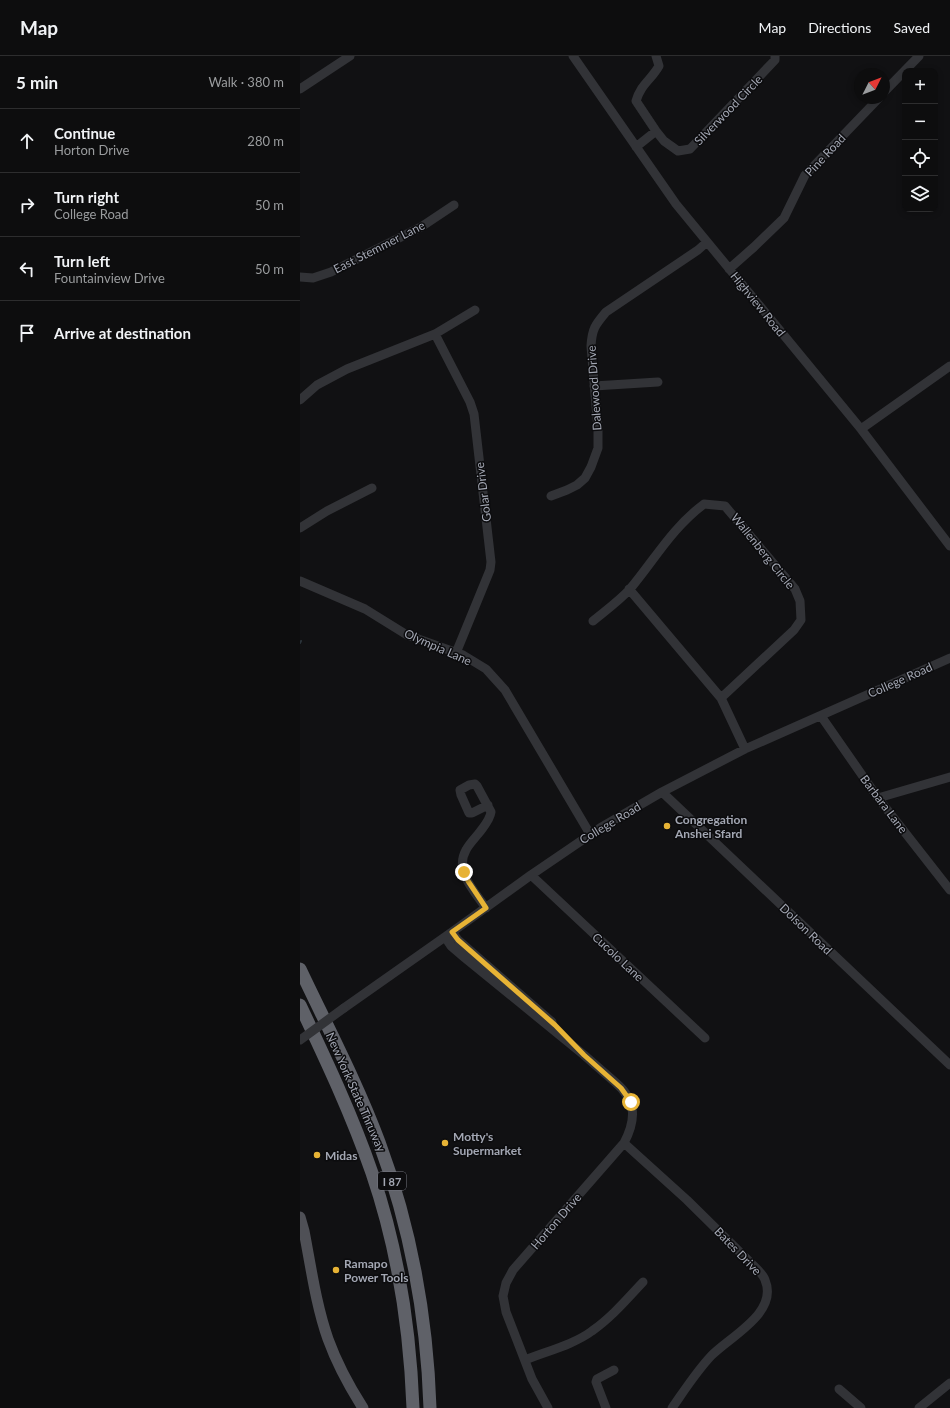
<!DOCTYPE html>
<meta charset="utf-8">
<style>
:root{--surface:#0d0d0e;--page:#1b1b1c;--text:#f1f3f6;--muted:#9a9c9e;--line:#2d2d2e}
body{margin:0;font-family:Lato,sans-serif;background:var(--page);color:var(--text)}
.controls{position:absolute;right:12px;top:12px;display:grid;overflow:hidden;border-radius:8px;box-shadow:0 2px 6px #0003}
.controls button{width:36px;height:36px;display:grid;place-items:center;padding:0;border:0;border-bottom:1px solid var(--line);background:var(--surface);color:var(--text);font:20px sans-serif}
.compass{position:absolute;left:554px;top:12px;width:36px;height:36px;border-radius:50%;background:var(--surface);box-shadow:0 2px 6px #0003;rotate:48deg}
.stop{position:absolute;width:12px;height:12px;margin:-9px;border:3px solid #e7b335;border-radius:50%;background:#fff}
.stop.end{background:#e7b335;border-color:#fff;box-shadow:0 1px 4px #0008}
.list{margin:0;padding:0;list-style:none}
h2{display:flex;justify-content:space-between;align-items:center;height:52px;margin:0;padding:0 16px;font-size:17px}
h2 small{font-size:13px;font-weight:400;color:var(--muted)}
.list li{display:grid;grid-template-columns:26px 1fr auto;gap:12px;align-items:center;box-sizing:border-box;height:64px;padding:0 16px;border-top:1px solid var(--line)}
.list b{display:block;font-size:15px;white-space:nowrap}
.list p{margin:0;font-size:13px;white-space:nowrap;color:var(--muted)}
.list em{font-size:13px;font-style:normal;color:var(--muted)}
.icon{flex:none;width:22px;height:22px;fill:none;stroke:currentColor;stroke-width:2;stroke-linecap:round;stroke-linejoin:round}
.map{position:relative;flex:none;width:650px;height:1352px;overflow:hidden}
header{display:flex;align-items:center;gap:24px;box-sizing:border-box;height:56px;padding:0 20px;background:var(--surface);border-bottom:1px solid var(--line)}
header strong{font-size:19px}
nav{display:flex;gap:22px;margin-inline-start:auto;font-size:14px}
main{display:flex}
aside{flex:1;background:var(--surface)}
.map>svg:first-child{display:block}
</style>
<header>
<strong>Map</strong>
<nav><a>Map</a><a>Directions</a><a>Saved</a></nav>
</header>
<main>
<aside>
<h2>5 min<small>Walk · 380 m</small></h2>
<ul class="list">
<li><svg class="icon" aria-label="ahead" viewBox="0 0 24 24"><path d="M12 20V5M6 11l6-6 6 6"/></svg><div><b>Continue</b><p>Horton Drive</p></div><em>280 m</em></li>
<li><svg class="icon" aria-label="right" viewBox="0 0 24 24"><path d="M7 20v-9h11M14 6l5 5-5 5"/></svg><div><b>Turn right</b><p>College Road</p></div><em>50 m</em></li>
<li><svg class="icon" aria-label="left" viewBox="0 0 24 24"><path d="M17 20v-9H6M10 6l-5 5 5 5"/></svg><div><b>Turn left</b><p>Fountainview Drive</p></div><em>50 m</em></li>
<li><svg class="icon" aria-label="arrive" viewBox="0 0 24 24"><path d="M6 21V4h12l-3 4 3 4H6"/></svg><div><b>Arrive at destination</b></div></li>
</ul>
</aside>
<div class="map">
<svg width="650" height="1352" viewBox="0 0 650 1352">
<rect width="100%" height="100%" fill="#111113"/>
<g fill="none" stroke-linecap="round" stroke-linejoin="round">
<!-- stream -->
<path stroke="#2b333a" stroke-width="2" d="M0,587L1,585"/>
<!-- minor -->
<path stroke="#323337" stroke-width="9" d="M273,0L376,148L561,373L650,490
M356,0L359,10C351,24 341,28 336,45L356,75L364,85L378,95L390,93L475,4V0
M0,33L50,0
M584,36L619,0
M336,91L356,75
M429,213L454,191L484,162L505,119L579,42
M0,221L13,222L31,216L121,171L154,149
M135,278L170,346L174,358L191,506L190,514L156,597
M294,330L358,326
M0,344L17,329L47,313L135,278L175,254
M561,373L650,310
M251,440L267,434L277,429L285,422L291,411L298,392V373L291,290C292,273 295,269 306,256L398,194L407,186
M0,472L27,455L72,432
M0,525L65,553L107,579L163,599L186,613L205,634L290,778
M329,533L421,642L445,693
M293,565C305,555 319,545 330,533C355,503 372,472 404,448L425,450L495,533L500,545L501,564L494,574L421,642
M521,660L578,742L650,834
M362,736L650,1009
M578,742L650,721
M231,819L405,982
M186,852C175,836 154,815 166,794C169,788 175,782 179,777C184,770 190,764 191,756L177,730L175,728L169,729L160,734L161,739L169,757H172L188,749
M152,876L158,884L252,966
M145,881L151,890L165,902L284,999L316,1027C337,1045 336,1064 324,1087L213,1214L206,1227L203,1240L206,1256L232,1323L248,1352
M44,952L152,876L231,819L300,772L362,736L445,693L650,602
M324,1087L387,1144L456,1212C459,1215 464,1220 465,1224C479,1257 429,1281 411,1300C396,1316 384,1335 372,1352
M225,1304C247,1295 273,1289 292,1275C312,1261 327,1243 343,1226
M539,1333L561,1352
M306,1352L296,1326L297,1323L314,1314
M619,1352L650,1327"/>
<!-- major -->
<path stroke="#4f5056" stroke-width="11" d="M0,1161L4,1175C11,1211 16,1249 28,1283C37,1308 49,1330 63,1352"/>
<!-- highway -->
<path stroke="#5f6168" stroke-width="13" d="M0,913C27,970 57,1027 79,1086C111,1172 127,1261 130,1352
M0,949C26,1004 52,1059 72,1117C98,1193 110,1272 113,1352"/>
<!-- minor-bridge -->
<path stroke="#323337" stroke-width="9" d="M0,984L44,952"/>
</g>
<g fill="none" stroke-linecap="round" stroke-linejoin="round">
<!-- route -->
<path stroke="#e7b335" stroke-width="5" d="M164,816L168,825L186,852L152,876L158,884L255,969L284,999L321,1032L331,1046"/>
</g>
<!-- markers -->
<g fill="#e7b335" stroke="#0c0c0e" stroke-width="1.5">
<circle cx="367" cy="770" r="4"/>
<circle cx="145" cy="1087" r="4"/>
<circle cx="17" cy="1099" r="4"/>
<circle cx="36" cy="1214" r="4"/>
</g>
<g text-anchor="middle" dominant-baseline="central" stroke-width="3" stroke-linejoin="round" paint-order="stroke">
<!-- shield labels -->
<rect fill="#0c0c0e" stroke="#767882" stroke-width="1" x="78" y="1116" width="28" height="18" rx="3"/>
<g font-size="11" font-weight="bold" fill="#a3a7b3">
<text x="92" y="1125">I 87</text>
</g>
<!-- street labels -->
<g font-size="12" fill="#a3a7b3" stroke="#0c0c0e">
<text transform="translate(428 54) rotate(-46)">Silverwood Circle</text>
<text transform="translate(525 99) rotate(-47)">Pine Road</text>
<text transform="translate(79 191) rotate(-27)">East Stemmer Lane</text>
<text transform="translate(458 248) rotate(51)">Highview Road</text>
<text transform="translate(294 332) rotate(-94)">Dalewood Drive</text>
<text transform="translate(183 436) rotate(-97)">Golar Drive</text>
<text transform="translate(463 495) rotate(51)">Wallenberg Circle</text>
<text transform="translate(138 591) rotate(24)">Olympia Lane</text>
<text transform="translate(600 624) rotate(-24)">College Road</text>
<text transform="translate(584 748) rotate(53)">Barbara Lane</text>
<text transform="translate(310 767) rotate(-31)">College Road</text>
<text transform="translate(506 873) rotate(44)">Dolson Road</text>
<text transform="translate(318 901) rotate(43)">Cucolo Lane</text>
<text transform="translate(56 1036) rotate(66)">New York State Thruway</text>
<text transform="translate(256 1165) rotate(-49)">Horton Drive</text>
<text transform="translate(438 1195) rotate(46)">Bates Drive</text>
</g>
<!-- poi labels -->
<g font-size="12" font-weight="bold" fill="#a3a7b3" stroke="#0c0c0e" text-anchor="start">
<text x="375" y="763">Congregation<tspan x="375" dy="14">Anshei Sfard</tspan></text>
<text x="153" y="1080">Motty's<tspan x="153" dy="14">Supermarket</tspan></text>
<text x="25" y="1099">Midas</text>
<text x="44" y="1207">Ramapo<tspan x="44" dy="14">Power Tools</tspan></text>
</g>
</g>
</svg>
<div class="controls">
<button>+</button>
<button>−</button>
<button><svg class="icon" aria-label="locate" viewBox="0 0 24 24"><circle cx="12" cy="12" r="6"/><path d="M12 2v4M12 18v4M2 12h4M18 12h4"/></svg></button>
<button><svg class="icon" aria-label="layers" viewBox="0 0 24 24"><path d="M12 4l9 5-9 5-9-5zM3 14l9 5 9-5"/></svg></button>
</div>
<svg class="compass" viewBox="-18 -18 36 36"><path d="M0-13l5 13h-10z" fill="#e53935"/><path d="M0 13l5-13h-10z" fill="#9a9c9e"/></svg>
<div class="stop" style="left:331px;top:1046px"></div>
<div class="stop end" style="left:164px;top:816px"></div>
</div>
</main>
